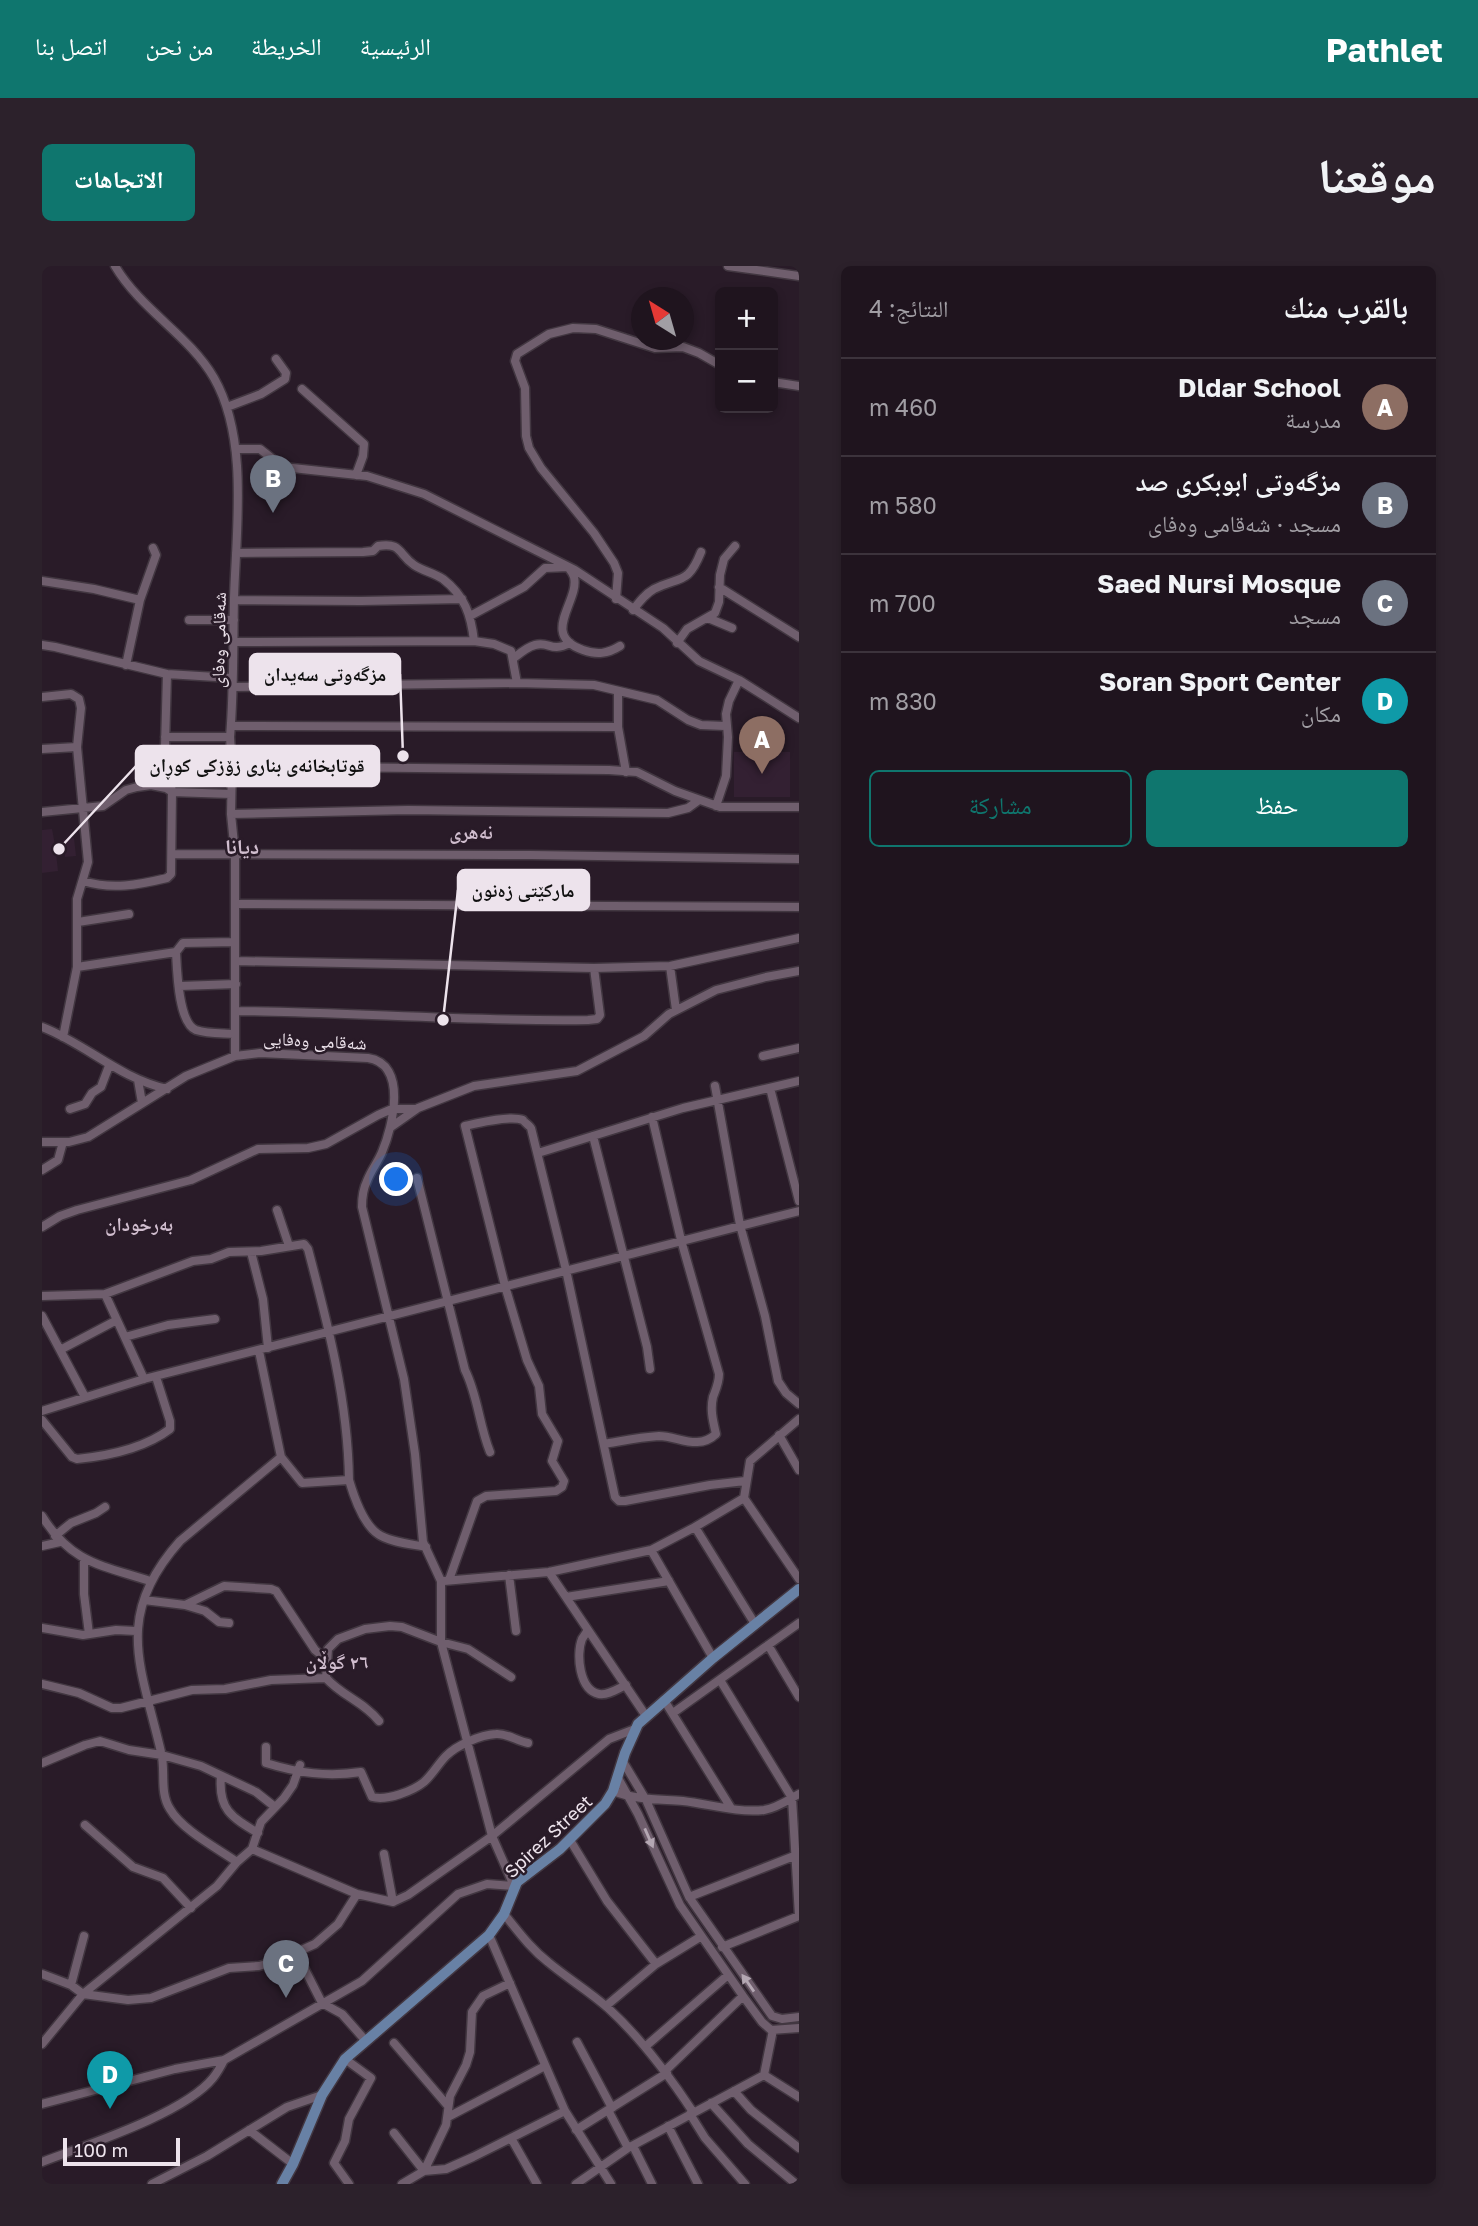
<!DOCTYPE html>
<html lang="ar">
<meta charset="utf-8">
<style>
:root{--surface:#1f141e;--page:#2c212b;--text:#f1f3f6;--muted:#a19ea4;--line:#3c333c;--accent:#0f766e}
body{margin:0;font-family:"Golos Text","Noto Naskh Arabic",sans-serif;background:var(--page);color:var(--text);direction:rtl}
.controls{position:absolute;right:21px;top:21px;display:grid;overflow:hidden;border-radius:10px;box-shadow:0 4px 10px #0003}
.controls button{width:63px;height:63px;display:grid;place-items:center;padding:0;border:0;border-bottom:2px solid var(--line);background:var(--surface);color:var(--text);font:35px sans-serif}
.compass{position:absolute;left:589px;top:21px;width:63px;height:63px;border-radius:50%;background:var(--surface);box-shadow:0 4px 10px #0003;rotate:323deg}
.scale{position:absolute;left:21px;bottom:18px;width:117px;box-sizing:border-box;padding-left:7px;border:4px solid #ede3ec;border-top:0;font-size:19px;line-height:24px;white-space:nowrap;color:#ede3ec;-webkit-text-stroke:5px #291b28;paint-order:stroke}
.you{position:absolute;left:355px;top:914px;width:24px;height:24px;margin:-18px;border:5px solid #fff;border-radius:50%;background:#1a73e8;box-shadow:0 0 0 10px #1a73e833}
.badge{display:grid;place-items:center;width:46px;height:46px;border-radius:50%;background:var(--accent);color:#fff;font-size:23px;font-weight:700}
.pin{position:absolute;translate:-50% -58px;filter:drop-shadow(0 2px 4px #0008)}
.pin::after{content:'';position:absolute;top:37px;width:24px;height:21px;background:inherit;clip-path:polygon(0 0,100% 0,50% 100%)}
.list{margin:0;padding:0;list-style:none}
h2{display:flex;justify-content:space-between;align-items:center;height:91px;margin:0;padding:0 28px;font-size:30px}
h2 small{font-size:23px;font-weight:400;color:var(--muted)}
.list li{display:grid;grid-template-columns:46px 1fr auto;gap:21px;align-items:center;box-sizing:border-box;height:98px;padding:0 28px;border-top:2px solid var(--line)}
.list b{display:block;font-size:26px;white-space:nowrap}
.list p{margin:0;font-size:23px;white-space:nowrap;color:var(--muted)}
.list em{font-size:23px;font-style:normal;color:var(--muted)}
.actions{display:flex;gap:14px;padding:21px 28px}
.actions a{flex:1;padding:16px 0;border:2px solid var(--accent);border-radius:10px;text-align:center;font-size:24px;color:var(--accent)}
.actions .main{background:var(--accent);color:#fff}
.map{position:relative;flex:none;width:757px;height:1918px;overflow:hidden;direction:ltr;border-radius:10px}
header{display:flex;align-items:center;gap:42px;box-sizing:border-box;height:98px;padding:0 35px;background:var(--accent);color:#fff}
header strong{font-size:33px}
nav{display:flex;gap:38px;margin-inline-start:auto;font-size:24px}
.intro{display:flex;align-items:center;justify-content:space-between;box-sizing:border-box;height:168px;padding:0 42px}
h1{margin:0;font-size:49px}
.button{padding:18px 32px;border-radius:10px;background:var(--accent);color:#fff;font-size:24px;font-weight:700}
main{display:flex;gap:42px;padding:0 42px}
aside{flex:1;background:var(--surface);border-radius:10px;box-shadow:0 4px 10px #0003}
.map>svg:first-child{display:block}
</style>
<header>
<strong>Pathlet</strong>
<nav><a>الرئيسية</a><a>الخريطة</a><a>من نحن</a><a>اتصل بنا</a></nav>
</header>
<div class="intro"><h1>موقعنا</h1><a class="button">الاتجاهات</a></div>
<main>
<aside>
<h2>بالقرب منك<small>النتائج: 4</small></h2>
<ul class="list">
<li><span class="badge" style="background:#8d6e63">A</span><div><b>Dldar School</b><p>مدرسة</p></div><em>460 m</em></li>
<li><span class="badge" style="background:#6b7280">B</span><div><b>مزگەوتی ابوبکری صد</b><p>مسجد · شەقامی وەفای</p></div><em>580 m</em></li>
<li><span class="badge" style="background:#6b7280">C</span><div><b>Saed Nursi Mosque</b><p>مسجد</p></div><em>700 m</em></li>
<li><span class="badge" style="background:#0f9aa8">D</span><div><b>Soran Sport Center</b><p>مكان</p></div><em>830 m</em></li>
</ul>
<div class="actions"><a class="main">حفظ</a><a>مشاركة</a></div>
</aside>
<div class="map">
<svg width="757" height="1918" viewBox="0 0 757 1918">
<rect width="100%" height="100%" fill="#291b28"/>
<!-- built -->
<path fill="#332032" d="M692,486H748V531H692Z
M10,563L13,579L21,578V574L32,572L34,590L23,591L22,586L14,587L16,605L0,607V564Z"/>
<g fill="none" stroke-linecap="round" stroke-linejoin="round">
<defs>
<path id="minor" d="M73,0C99,44 147,69 172,112C207,173 194,264 192,332C191,378 192,425 188,471L190,500L189,548L193,588V790
M686,0L757,10
M731,116L757,120
M260,123L322,178L321,190L314,209
M185,141L219,128L243,113L244,107L234,93
M194,183H218L241,201L325,210L382,228L533,304L621,362L657,395L697,414L757,452
M194,287L321,286L331,285L336,280C360,276 356,288 372,299C381,305 392,307 401,313C423,330 429,349 432,375
M0,315L52,323L98,334
M677,321L757,371
M574,333L576,307L572,297L552,267L499,202L487,182L484,170L483,122L473,95L475,88L507,68L531,62L554,63L613,82L641,81L657,87L678,99
M192,334L319,335L420,333
M591,344C597,336 603,328 612,323C638,310 646,319 659,286
M428,350L482,321L503,302L526,301C528,304 531,307 532,311C538,335 497,369 541,384C555,389 565,388 578,380
M666,352L690,362
M147,354H192
M191,376L432,375L452,378L469,385L475,417
M635,377L645,363L673,347L677,336L678,309L682,293L693,280
M0,379L13,381L125,408L190,412
M472,392C478,387 485,381 493,379C508,375 508,387 528,377
M84,399L98,334L114,289L111,282
M191,421L475,417L552,419L615,434L646,454L659,459L683,460
M576,426V461L584,506
M0,431L29,428L37,433L39,442L35,481L46,596L35,633V701L21,771
M189,460L576,461
M123,471H188
M0,483L35,481
M190,500L567,504L595,506L633,525L678,541H757
M674,540L684,510L686,471L684,448L687,435L697,414
M0,546L61,540L84,524L95,521L109,519L124,522L130,526L189,528
M189,548L366,544L626,547L646,542L657,534
M131,588L489,589L757,593
M41,615C70,624 96,619 125,612L129,608L130,526L123,480L125,408
M193,638L757,641
M36,656L87,648
M194,695L552,702L628,700L757,672
M628,700L634,744
M35,701L134,686
M138,720L194,718
M194,745C311,746 428,756 546,754L555,753L558,749L552,702
M0,761C44,778 77,812 125,823
M193,768C181,767 166,768 154,764C136,757 135,703 134,686L141,677L193,676
M721,790L757,782
M96,814L100,837
M673,820L698,959L723,1050L736,1115L744,1127L757,1138
M728,822L757,935
M28,843L43,838L50,827L59,821L67,800
M349,861L376,842L432,820L535,805L602,770L627,748L674,724L724,711L757,705
M551,870L605,1081L608,1103
M0,876H27L46,871L144,810L193,790L218,787L326,792C366,798 351,860 340,886C336,896 329,904 325,915C321,923 320,932 320,941L362,1113L373,1188L381,1276L399,1315V1376L450,1570L472,1620L445,1618L416,1628L320,1715L182,1794L133,1803L0,1838
M496,887L641,842L757,815
M0,904L16,894L21,876
M375,912L423,1104C436,1130 437,1159 448,1186
M235,944L247,980
M0,961L18,950L35,944L149,914L216,883L266,882L284,878L336,849L350,843H373
M209,986L221,1033L226,1082
M63,1028L102,1113
M0,1030L63,1028L151,995L169,993L187,986L219,985L262,978L266,983C286,1059 306,1135 307,1214C312,1231 321,1258 336,1268C347,1276 369,1278 384,1281
M0,1050L43,1131
M83,1071L126,1059L173,1053
M18,1084L75,1054
M0,1145L102,1113L757,945
M0,1154L30,1191L35,1193C65,1190 103,1182 128,1163V1155L114,1111
M737,1169L757,1204
M562,1178C580,1175 598,1171 617,1170C636,1170 656,1185 674,1168C671,1155 668,1144 671,1131C674,1123 677,1117 677,1108L639,974L610,851
M239,1191L260,1217L307,1214
M702,1232L757,1313
M0,1250C29,1297 59,1299 108,1315
M653,1261L713,1358
M13,1270L29,1257L54,1247L63,1241
M0,1280L18,1276
M609,1284L671,1392
M42,1293V1328L47,1368
M507,1306L604,1450
M467,1309L474,1365
M407,1314L435,1235L444,1230L514,1225L520,1221L522,1215L510,1195L516,1175L500,1148L497,1120L485,1094L463,1020L423,860C436,857 468,849 481,854C481,855 489,861 489,862L524,1004L573,1231L577,1235H583L668,1219L703,1215
M402,1315L507,1306L609,1284L653,1261L702,1232L708,1195L757,1153
M524,1331L627,1315
M102,1334L143,1339L182,1320L229,1323L234,1325L273,1384L284,1393
M143,1339L163,1345L177,1356L187,1357
M0,1362L41,1369L74,1364L94,1365
M546,1364C544,1367 542,1370 540,1373C534,1388 537,1424 557,1428C565,1430 577,1422 584,1419
M726,1379L757,1431
M678,1414L750,1532L757,1650
M0,1418L37,1427L70,1442H79L150,1424L183,1423L229,1414L284,1412
M622,1434L689,1542
M631,1447L757,1357
M337,1455C322,1436 300,1430 284,1412L286,1383L296,1373L323,1363L348,1360L360,1361L399,1376L426,1383L469,1411
M224,1481V1497C256,1507 285,1511 319,1506L330,1531C345,1535 371,1525 382,1516C391,1508 396,1498 404,1490C415,1479 438,1469 454,1468C465,1467 475,1475 486,1477
M580,1494L604,1534L647,1631L730,1750L740,1753L757,1751
M0,1497L43,1479L58,1475L87,1484L120,1489L159,1500L214,1526L233,1541
M179,1510C176,1543 189,1551 216,1567
M576,1512L596,1548L638,1639L701,1730L720,1756L729,1764L757,1762
M571,1525C594,1534 616,1533 641,1535C667,1538 695,1547 722,1544C735,1542 746,1534 757,1528
M43,1559L91,1601L121,1612L149,1642
M528,1574L565,1635L614,1698
M210,1583L315,1628L351,1636L366,1629L450,1570L567,1473L593,1463
M342,1588L351,1636
M195,1596C175,1582 140,1564 128,1543C117,1526 124,1504 119,1486C99,1400 71,1350 138,1275L239,1191L217,1085
M647,1631L752,1590
M462,1648C476,1665 488,1682 506,1696C525,1712 547,1725 566,1742C600,1773 626,1808 651,1846
M447,1669L523,1845L569,1918
M680,1681L757,1650
M254,1686L280,1737L300,1748L323,1774
M0,1708L29,1719L41,1728L86,1734L109,1732L187,1702L217,1700L235,1695L273,1678L296,1658L315,1628
M29,1719L42,1670
M564,1740L614,1698L658,1671
M535,1776L570,1842
M352,1777L406,1840
M0,1778L41,1728L175,1620L195,1596L210,1583L219,1556L242,1532L251,1519L258,1499
M604,1780L686,1709
M303,1793L329,1812L307,1853L303,1875L292,1897L307,1918
M624,1804L701,1730
M722,1809L731,1764
M722,1809L757,1831
M692,1825L709,1844L757,1882
M669,1837L706,1878L754,1918
M566,1844L586,1882
M648,1848L663,1872L703,1918
M406,1851L503,1800
M626,1860L656,1918
M207,1864L251,1898
M534,1864L625,1807
M352,1867L382,1905L404,1859L408,1830L424,1799L428,1786L430,1746L441,1730L468,1717
M469,1872L495,1918
M591,1880L610,1918
M0,1896C44,1879 142,1848 171,1812C175,1807 179,1800 182,1794
M110,1918L165,1890L245,1841L280,1829
M360,1918L382,1905L404,1903L431,1891L523,1845
M534,1918L586,1882L722,1809"/>
<path id="major" d="M240,1918L251,1898L280,1829L303,1793L447,1669L462,1648L475,1616L518,1583L563,1538L571,1525L583,1487L596,1458L671,1392L757,1323"/>
</defs>
<!-- minor casing -->
<use href="#minor" stroke="#423741" stroke-width="11"/>
<!-- major casing -->
<use href="#major" stroke="#423741" stroke-width="13"/>
<!-- minor -->
<use href="#minor" stroke="#6f5e6d" stroke-width="8"/>
<!-- major -->
<use href="#major" stroke="#6881a5" stroke-width="10"/>
</g>
<!-- one-way arrows -->
<defs><path id="oneway-solid" d="M-6-.8H1V-3.2L6.5 0L1 3.2V.8H-6Z" transform="scale(1.75)"/></defs>
<g fill="#b4a7b3">
<use href="#oneway-solid" transform="translate(607 1572) rotate(66)"/>
<use href="#oneway-solid" transform="translate(706 1717) rotate(-125)"/>
</g>
<g text-anchor="middle" dominant-baseline="central" stroke-width="5" stroke-linejoin="round" paint-order="stroke">
<!-- street labels -->
<g font-size="18" fill="#ede3ec" stroke="#291b28">
<text transform="translate(176 374) rotate(-89)">شەقامی وەفای</text>
<text transform="translate(273 774) rotate(3)">شەقامی وەفایی</text>
<text transform="translate(506 1570) rotate(-43)">Spirez Street</text>
</g>
<!-- neighbourhood labels -->
<g font-size="19" font-weight="bold" fill="#d1becf" stroke="#291b28">
<text x="429" y="565">نەھری</text>
<text x="97" y="957">بەرخودان</text>
<text x="295" y="1395">٢٦ گوڵان</text>
</g>
<!-- quarter labels -->
<g font-size="21" font-weight="bold" fill="#d1becf" stroke="#291b28">
<text x="200" y="580">دیانا</text>
</g>
</g>
<!-- callouts -->
<path fill="none" stroke="#ede3ec" stroke-width="2.5" d="M361 490L358 408M17 583L94 500M401 754L416 624"/>
<g fill="#ede3ec" stroke="#291b28" stroke-width="2.5">
<circle cx="361" cy="490" r="7"/>
<circle cx="17" cy="583" r="7"/>
<circle cx="401" cy="754" r="7"/>
</g>
<g fill="#ede3ec" stroke="#ede3ec" stroke-width="2.5">
<rect x="208" y="388" width="150" height="40" rx="7"/>
<rect x="94" y="480" width="243" height="40" rx="7"/>
<rect x="416" y="604" width="131" height="40" rx="7"/>
</g>
<g font-size="19" text-anchor="middle" font-weight="bold" fill="#111">
<text x="283" y="415">مزگەوتی سەیدان</text>
<text x="215" y="506">قوتابخانەی بناری زۆزکی کوڕان</text>
<text x="481" y="631">مارکێتی زەنون</text>
</g>
</svg>
<div class="controls">
<button>+</button>
<button>−</button>
</div>
<svg class="compass" viewBox="-18 -18 36 36"><path d="M0-13l5 13h-10z" fill="#e53935"/><path d="M0 13l5-13h-10z" fill="#a19ea4"/></svg>
<div class="scale">100 m</div>
<div class="you"></div>
<div class="pin badge" style="left:720px;top:508px;background:#8d6e63">A</div>
<div class="pin badge" style="left:231px;top:247px;background:#6b7280">B</div>
<div class="pin badge" style="left:244px;top:1732px;background:#6b7280">C</div>
<div class="pin badge" style="left:68px;top:1843px;background:#0f9aa8">D</div>
</div>
</main>
